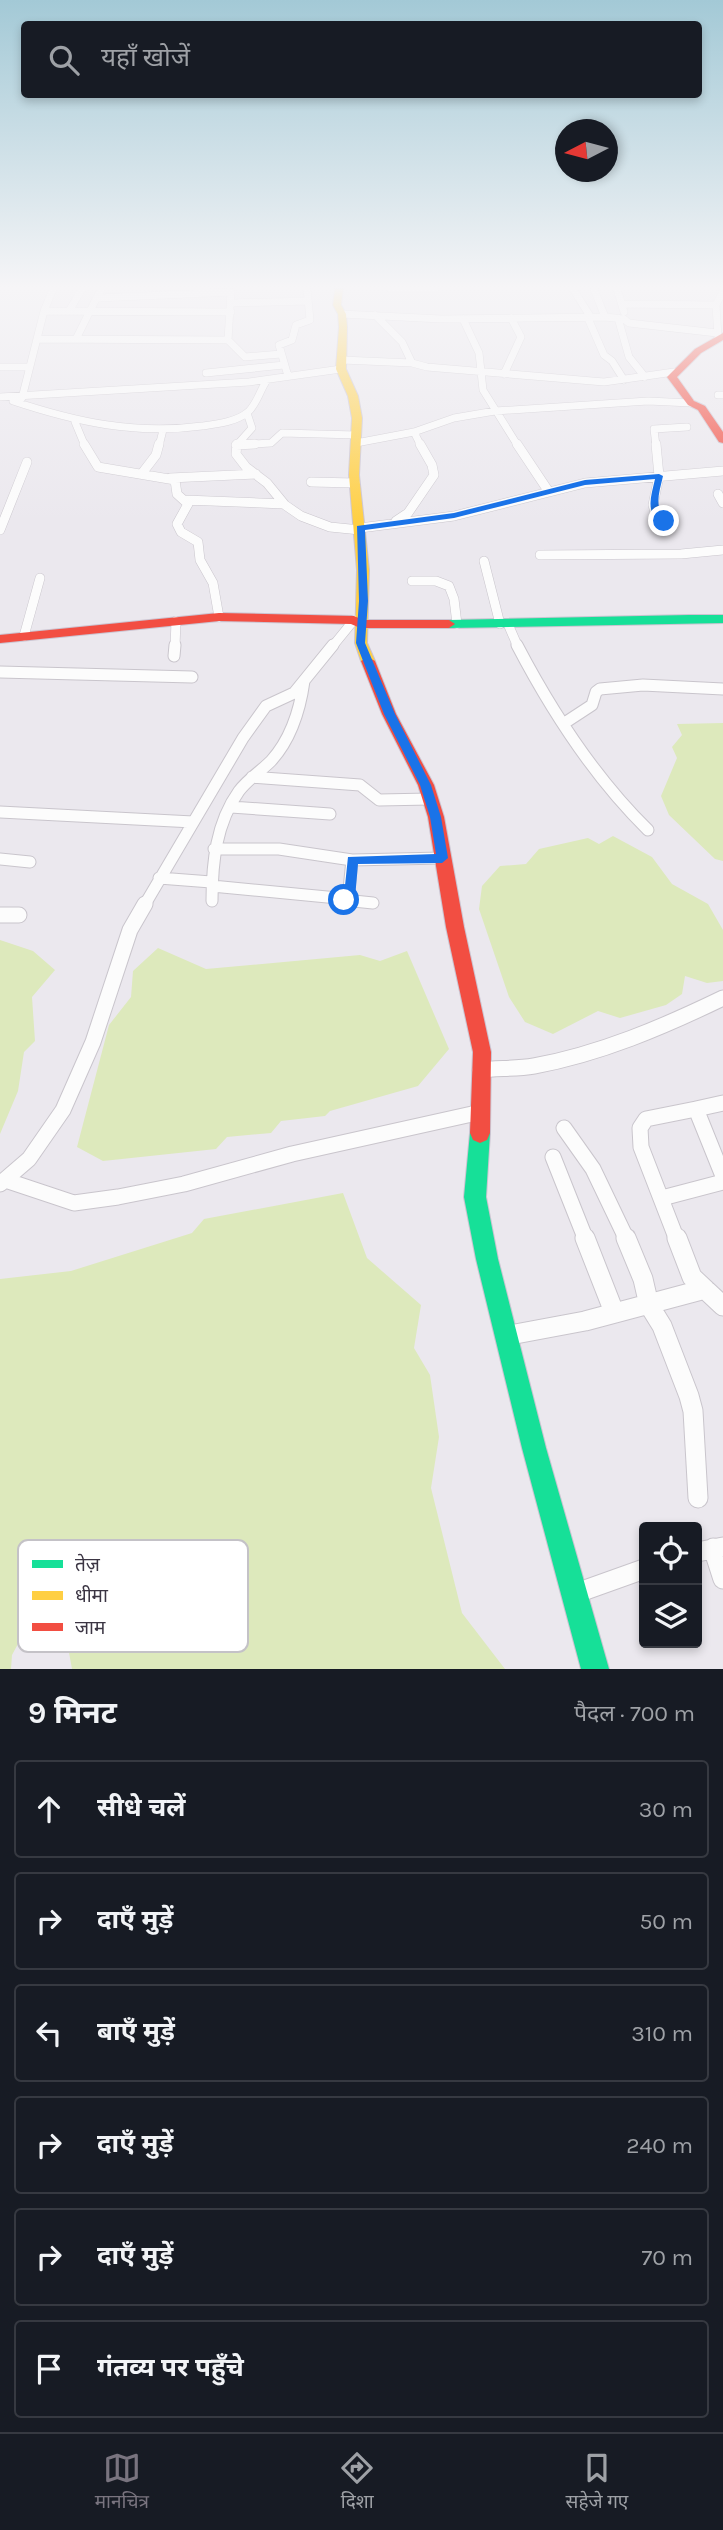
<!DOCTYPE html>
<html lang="hi">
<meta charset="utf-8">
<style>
:root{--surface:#171b24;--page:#242831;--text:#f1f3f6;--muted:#9ea1a6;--line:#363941;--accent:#79747f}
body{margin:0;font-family:Karla,"Noto Sans Devanagari",sans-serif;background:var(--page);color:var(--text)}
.controls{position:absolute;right:21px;bottom:21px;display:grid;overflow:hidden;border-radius:7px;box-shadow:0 4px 10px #0003}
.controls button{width:63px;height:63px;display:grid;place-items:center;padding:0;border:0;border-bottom:2px solid var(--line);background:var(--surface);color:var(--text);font:35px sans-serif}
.compass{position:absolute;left:555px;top:119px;width:63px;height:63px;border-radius:50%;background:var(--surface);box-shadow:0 4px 10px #0003;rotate:264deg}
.stop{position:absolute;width:21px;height:21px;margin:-16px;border:5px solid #1a73e8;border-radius:50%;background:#fff}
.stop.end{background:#1a73e8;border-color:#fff;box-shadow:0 2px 7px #0008}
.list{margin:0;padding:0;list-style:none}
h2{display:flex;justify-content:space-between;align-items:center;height:91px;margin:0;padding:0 28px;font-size:30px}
h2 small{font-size:23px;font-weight:400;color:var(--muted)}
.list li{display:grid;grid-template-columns:46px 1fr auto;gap:21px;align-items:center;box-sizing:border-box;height:98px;margin:0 14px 14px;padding:0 14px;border:2px solid var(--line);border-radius:7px}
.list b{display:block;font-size:26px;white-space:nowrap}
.list em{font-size:23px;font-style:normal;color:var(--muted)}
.icon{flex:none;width:38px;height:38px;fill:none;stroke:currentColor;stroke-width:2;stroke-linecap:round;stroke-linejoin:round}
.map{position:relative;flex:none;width:723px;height:1669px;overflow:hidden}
.search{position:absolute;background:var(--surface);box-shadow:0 4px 10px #0003;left:21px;right:21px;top:21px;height:77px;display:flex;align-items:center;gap:18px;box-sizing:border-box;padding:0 24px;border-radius:7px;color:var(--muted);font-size:26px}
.sheet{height:763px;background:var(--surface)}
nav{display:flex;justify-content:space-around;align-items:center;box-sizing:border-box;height:98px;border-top:2px solid var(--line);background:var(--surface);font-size:19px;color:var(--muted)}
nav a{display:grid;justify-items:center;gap:4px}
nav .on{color:var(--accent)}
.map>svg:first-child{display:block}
</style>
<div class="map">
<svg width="723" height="1669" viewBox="0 0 723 1669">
<rect width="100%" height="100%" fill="#ebe8ee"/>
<!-- water -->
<path fill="#dde9bc" d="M723,723V861L715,859L669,815L661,796L677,758L672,747L682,735L677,724Z
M613,836L652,857L672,884L708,904L723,930V981L707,983L685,976L682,994L666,1005L620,1018L598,1011L553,1034L525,1022L509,997L479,909L482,886L500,866L526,864L539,849L588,838L599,844Z
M0,940L33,951L55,970L32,997L35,1041L24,1052L18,1091L0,1134Z
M158,948L206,969L360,955L380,961L407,951L449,1049L418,1086L330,1111L325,1116L281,1121L271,1133L227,1137L216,1149L103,1161L77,1147L109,1025L131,997L133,971Z
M343,1193L367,1258L421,1305L414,1348L430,1375L439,1437L431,1488L462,1613L505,1669H72L61,1609L40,1603L12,1655L11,1669H0V1279L71,1271L192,1233L204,1219Z"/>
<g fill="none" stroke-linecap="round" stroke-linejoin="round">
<defs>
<path id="street-far4" d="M391,289H435
M573,289L590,316
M594,289L605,317
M617,289L624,312
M98,298L231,292L228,340L245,357L281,354
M232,303L308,301
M623,304L716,305
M44,311L231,312
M69,311L82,289
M342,314L441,319L605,317L624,319L629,323L717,333
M375,315L402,342L412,363L427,367L604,382L674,372
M587,316L604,355L612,361L624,380
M618,318L629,357L645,377
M463,319L479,353L483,390L518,446
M718,337L716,305L723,291
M37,339L228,340
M76,339L101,289
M342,360L412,363
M0,367H29
M206,373L284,365
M504,374L521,337L511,318
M288,376L279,345L292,340L296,325L310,320L307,289
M718,395H723
M0,397L249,382L341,369
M22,398L44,311L53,289
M13,401C76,422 136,435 202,426C217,424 236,422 248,412C257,404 260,390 267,380
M75,422L85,446
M414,432L421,446
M356,443L414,432L454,418L495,411L648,401L691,403
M236,445L271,443L282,433L356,435
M159,446L163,430
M236,446L252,428L247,413
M656,446L654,429L687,427"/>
<path id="street-far3" d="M84,444L98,467L175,480L177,494L188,504L177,524L181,532L198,542L200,560L213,583L219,617
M237,444L236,454L246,467L267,483L285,505L301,516L330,527L360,530
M517,444L549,492
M656,444L659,476L653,505L656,516L664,521
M236,445L255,444
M143,472L156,455L159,444
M170,478L256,474
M311,482L355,483
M718,494L723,503
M185,500L284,504
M396,521L408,513L434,475L432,465L420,444
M360,528L454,516L585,483L723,471
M0,530L27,462
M540,555L681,554L723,550
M484,561L500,624
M412,581H436L449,586L454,599L457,624
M508,624L518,647
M24,636L40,578
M175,647L176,621
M332,647L354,620"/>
<path id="street-far2" d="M517,645C552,712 594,777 648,830
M174,656L175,645
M0,672L192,677
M563,724L592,705L596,692L600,689L643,685L723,689
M252,777L360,785L379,800L430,799
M231,807L330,814
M0,812L193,822
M214,849H279L352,860L442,858
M0,859L30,862
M159,878L211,882
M212,886L348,899L352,860
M344,900L373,903
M212,901C212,863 216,823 239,791C248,779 261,771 271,761C291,739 300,710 304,681
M144,906L243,738L266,706L294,693L333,645"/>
<path id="street-far1" d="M0,915H19
M480,1070C498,1068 516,1069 534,1066C600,1054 663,1027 723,998
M723,1103L696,1109L723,1176
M564,1128L593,1169L627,1240
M553,1157L586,1240
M5,1180L74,1203L118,1197L184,1184L292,1154L481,1112
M0,1184L29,1159L63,1110L93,1042L130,930L145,904
M662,1198L723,1182
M677,1240L641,1147L640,1128L646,1119L696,1109"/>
<path id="street" d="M585,1238L614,1312
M626,1238L643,1279L649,1305L662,1326L689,1396L693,1411L698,1498
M677,1238L692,1277L723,1306
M505,1336L585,1321L705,1289
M713,1548L723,1579
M697,1552L723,1547
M574,1594L644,1569"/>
<path id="fast" d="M689,615H723V623L449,628L443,624L449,620Z
M480,1123L487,1126L490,1133L486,1197L498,1259L546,1448L609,1669H581L522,1448L476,1259L464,1197L470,1133L473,1126Z"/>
<path id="slow" d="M335,289H343L341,305L346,314L347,327L346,369L358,396L362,418L359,475L369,570L367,643L375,661L368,665L361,661L355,643L357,570L349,475L352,418L348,396L336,369L339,327L338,314L333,305Z"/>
<path id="jam" d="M723,333V340L701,353L677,377L694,401L705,406L723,432V443L719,442L698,410L688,405L667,377L695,349Z
M219,613L354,616L363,620H449L455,624L449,628H360L351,624L219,621L0,643V635Z
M368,657L375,661L396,714L434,785L444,817L464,927L491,1052L490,1133L487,1140L480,1143L473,1140L470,1133L473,1052L446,927L428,817L418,785L382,714L361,661Z"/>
</defs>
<!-- street-far4 casing -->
<use href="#street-far4" stroke="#c9c5cc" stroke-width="8"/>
<!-- street-far3 casing -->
<use href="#street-far3" stroke="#c9c5cc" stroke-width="10"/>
<!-- street-far2 casing -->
<use href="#street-far2" stroke="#c9c5cc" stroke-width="13"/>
<!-- street-far1 casing -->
<use href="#street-far1" stroke="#c9c5cc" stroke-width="17"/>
<!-- street casing -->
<use href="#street" stroke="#c9c5cc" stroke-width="21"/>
<!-- fast casing -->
<use href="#fast" stroke="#cbc4d1" stroke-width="2"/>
<!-- slow casing -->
<use href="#slow" stroke="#cbc4d1" stroke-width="2"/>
<!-- jam casing -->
<use href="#jam" stroke="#cbc4d1" stroke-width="2"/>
<!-- street-far4 -->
<use href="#street-far4" stroke="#fcfcfc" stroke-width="7"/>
<!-- street-far3 -->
<use href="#street-far3" stroke="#fcfcfc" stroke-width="9"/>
<!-- street-far2 -->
<use href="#street-far2" stroke="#fcfcfc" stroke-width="11"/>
<!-- street-far1 -->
<use href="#street-far1" stroke="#fcfcfc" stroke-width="15"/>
<!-- street -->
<use href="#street" stroke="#fcfcfc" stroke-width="19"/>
<!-- fast -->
<use href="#fast" fill="#16e098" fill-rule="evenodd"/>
<!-- slow -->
<use href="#slow" fill="#ffcf43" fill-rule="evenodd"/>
<!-- jam -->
<use href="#jam" fill="#f24e42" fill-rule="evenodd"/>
</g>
<!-- sky -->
<linearGradient id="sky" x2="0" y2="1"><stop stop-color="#a3c9d6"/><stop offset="0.55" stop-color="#f6f5f7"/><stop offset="1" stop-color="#f6f5f7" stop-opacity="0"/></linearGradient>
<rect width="723" height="522" fill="url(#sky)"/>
<!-- route -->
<path fill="#1a73e8" d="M659,474L663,476C659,494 653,508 668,521L664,524C644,514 651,497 655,479L585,485L454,518L365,530L368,601L365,643L395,714L431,785L441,817L448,858L442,863L358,864L355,898L349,903H340L338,900L344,895L348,857L436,854L430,817L420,785L384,714L356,643L359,601L357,526L454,513L585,480Z"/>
<!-- legend -->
<rect x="18" y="1540" width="230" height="112" rx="10" fill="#fff" stroke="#c4c2c7" stroke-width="2"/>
<rect x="32" y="1560" width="31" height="8" fill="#16e098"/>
<rect x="32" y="1591" width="31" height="9" fill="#ffcf43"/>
<rect x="32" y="1623" width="31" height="8" fill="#f24e42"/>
<g font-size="19" fill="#3b3543">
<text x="75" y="1571">तेज़</text>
<text x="75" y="1602">धीमा</text>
<text x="75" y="1634">जाम</text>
</g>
</svg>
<div class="controls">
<button><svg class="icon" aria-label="locate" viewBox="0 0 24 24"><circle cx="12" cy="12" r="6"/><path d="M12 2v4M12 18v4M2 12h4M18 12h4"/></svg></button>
<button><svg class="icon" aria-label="layers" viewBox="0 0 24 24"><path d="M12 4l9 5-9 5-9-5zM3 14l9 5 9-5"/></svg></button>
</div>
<svg class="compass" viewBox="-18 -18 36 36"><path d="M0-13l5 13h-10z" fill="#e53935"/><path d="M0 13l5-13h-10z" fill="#9ea1a6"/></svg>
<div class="stop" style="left:344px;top:900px"></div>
<div class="stop end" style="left:664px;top:521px"></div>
<div class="search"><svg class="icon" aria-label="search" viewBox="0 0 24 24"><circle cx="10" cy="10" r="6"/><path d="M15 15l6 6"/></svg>यहाँ खोजें</div>
</div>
<section class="sheet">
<h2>9 मिनट<small>पैदल · 700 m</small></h2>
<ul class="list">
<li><svg class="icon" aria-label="ahead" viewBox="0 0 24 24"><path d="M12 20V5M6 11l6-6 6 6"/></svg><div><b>सीधे चलें</b></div><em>30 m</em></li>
<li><svg class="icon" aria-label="right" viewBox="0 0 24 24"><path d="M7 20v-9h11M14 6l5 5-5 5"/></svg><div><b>दाएँ मुड़ें</b></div><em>50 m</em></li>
<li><svg class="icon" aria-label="left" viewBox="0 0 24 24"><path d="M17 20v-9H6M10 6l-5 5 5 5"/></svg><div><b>बाएँ मुड़ें</b></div><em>310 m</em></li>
<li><svg class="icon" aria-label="right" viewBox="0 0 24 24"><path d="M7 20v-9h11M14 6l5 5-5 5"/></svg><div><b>दाएँ मुड़ें</b></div><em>240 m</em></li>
<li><svg class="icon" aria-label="right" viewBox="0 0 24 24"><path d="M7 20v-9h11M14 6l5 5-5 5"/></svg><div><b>दाएँ मुड़ें</b></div><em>70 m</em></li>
<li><svg class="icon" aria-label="arrive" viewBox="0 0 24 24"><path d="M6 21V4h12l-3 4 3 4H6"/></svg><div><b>गंतव्य पर पहुँचे</b></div></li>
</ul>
</section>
<nav>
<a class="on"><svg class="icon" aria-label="map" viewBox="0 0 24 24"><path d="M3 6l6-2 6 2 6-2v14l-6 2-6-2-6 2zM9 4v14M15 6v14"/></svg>मानचित्र</a>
<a><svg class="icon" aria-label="directions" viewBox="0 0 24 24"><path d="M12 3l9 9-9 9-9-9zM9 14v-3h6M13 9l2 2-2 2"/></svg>दिशा</a>
<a><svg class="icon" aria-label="saved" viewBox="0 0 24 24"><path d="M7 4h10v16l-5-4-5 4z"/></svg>सहेजे गए</a>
</nav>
